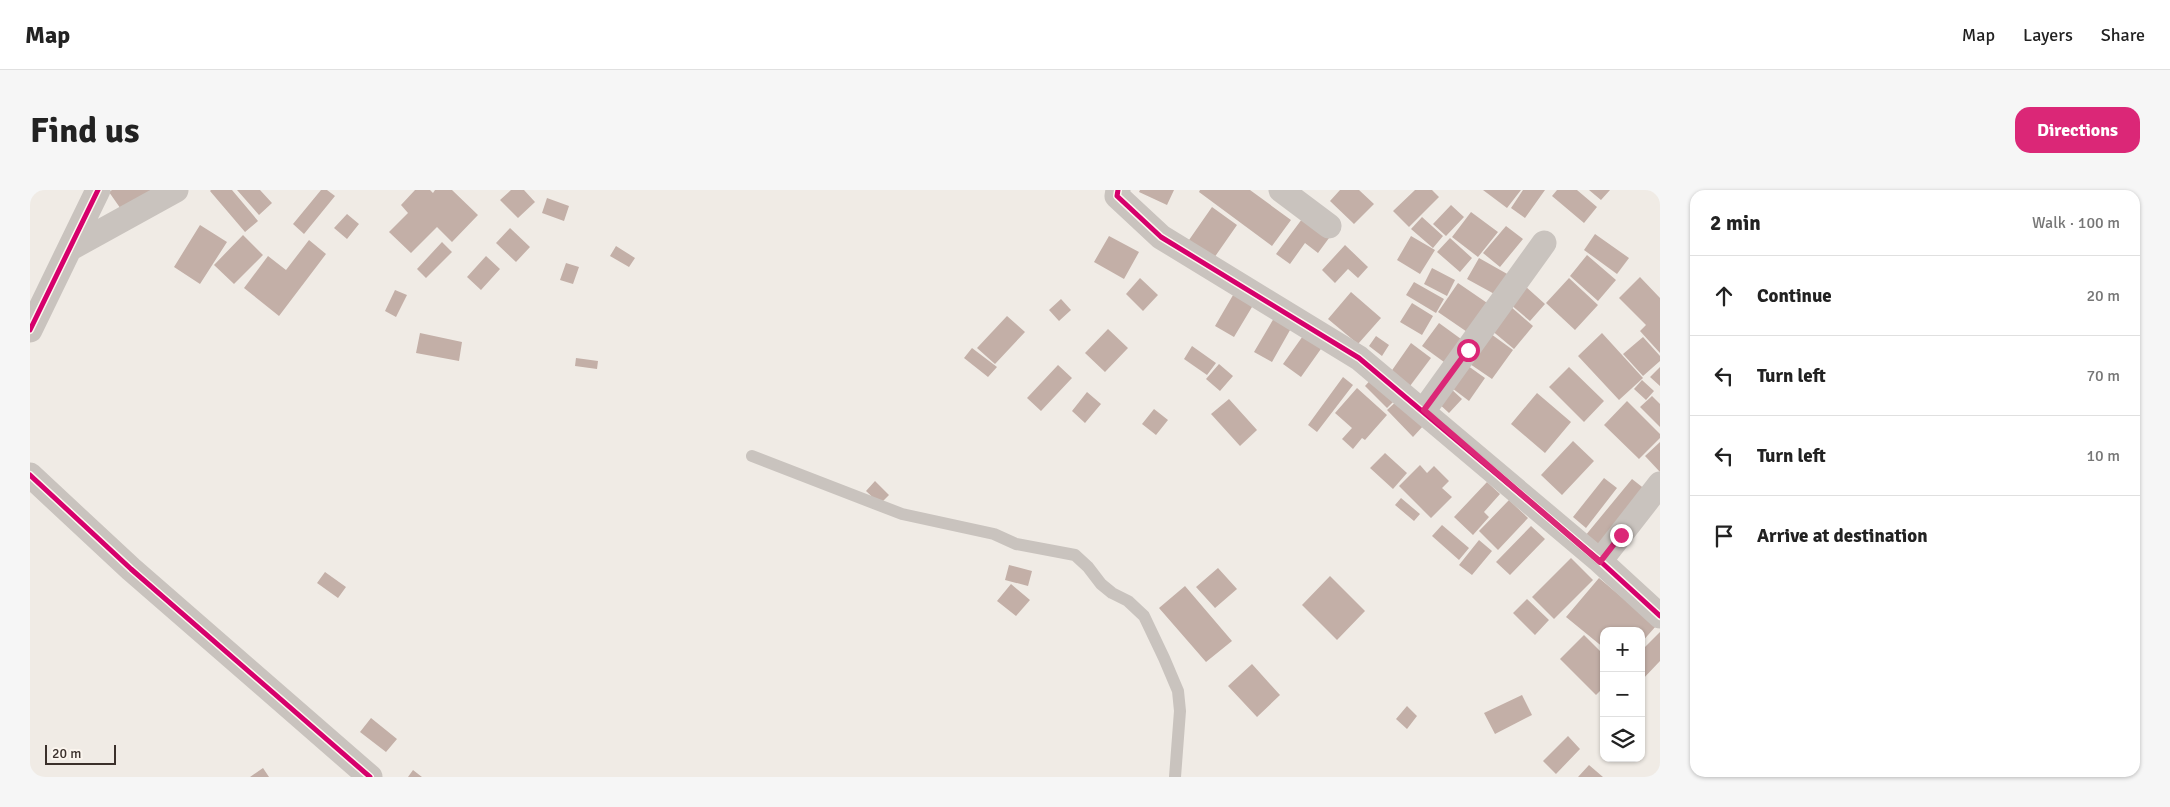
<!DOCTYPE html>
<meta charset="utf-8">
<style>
:root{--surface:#fff;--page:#f6f6f6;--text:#222;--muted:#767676;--line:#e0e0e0;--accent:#db2777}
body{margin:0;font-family:Signika,sans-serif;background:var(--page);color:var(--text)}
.controls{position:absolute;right:15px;bottom:15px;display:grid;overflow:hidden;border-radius:10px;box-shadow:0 1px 4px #0004}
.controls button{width:45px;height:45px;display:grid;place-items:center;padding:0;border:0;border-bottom:1px solid var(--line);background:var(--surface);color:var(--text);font:25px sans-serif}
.scale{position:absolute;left:15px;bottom:12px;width:71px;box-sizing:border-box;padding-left:5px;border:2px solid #3b302b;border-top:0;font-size:14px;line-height:18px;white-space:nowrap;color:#3b302b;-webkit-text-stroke:4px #fbf5ee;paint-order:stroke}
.stop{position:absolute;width:15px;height:15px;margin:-11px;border:4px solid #db2777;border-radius:50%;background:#fff}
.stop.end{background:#db2777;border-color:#fff;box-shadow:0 1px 5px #0008}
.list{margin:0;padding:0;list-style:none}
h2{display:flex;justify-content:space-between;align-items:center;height:65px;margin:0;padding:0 20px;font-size:21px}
h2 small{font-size:16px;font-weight:400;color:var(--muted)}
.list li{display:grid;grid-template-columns:32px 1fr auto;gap:15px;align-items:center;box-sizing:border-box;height:80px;padding:0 20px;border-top:1px solid var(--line)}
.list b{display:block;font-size:19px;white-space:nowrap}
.list em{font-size:16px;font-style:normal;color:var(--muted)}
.icon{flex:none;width:28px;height:28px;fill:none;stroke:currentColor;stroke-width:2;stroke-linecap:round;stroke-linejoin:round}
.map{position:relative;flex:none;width:1630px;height:587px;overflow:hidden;border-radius:15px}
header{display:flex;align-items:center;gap:30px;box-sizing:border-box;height:70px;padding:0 25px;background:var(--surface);border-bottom:1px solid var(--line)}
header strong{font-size:24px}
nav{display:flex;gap:28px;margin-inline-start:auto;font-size:18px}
.intro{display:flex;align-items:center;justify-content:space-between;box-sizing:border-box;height:120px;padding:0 30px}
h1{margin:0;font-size:35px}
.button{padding:12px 22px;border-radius:15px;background:var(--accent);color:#fff;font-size:18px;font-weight:700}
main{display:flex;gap:30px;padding:0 30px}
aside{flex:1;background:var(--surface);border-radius:15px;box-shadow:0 1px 4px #0004}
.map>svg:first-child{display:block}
</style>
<header>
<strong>Map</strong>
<nav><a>Map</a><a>Layers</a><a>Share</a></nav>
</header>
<div class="intro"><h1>Find us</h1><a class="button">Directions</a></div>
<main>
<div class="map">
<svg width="1630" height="587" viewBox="0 0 1630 587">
<rect width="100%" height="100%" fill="#f0ebe5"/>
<!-- building -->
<path fill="#c3afa7" d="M82,0H127L93,22L79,2Z
M181,0H202L228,31L215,42L180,1Z
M207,0H230L242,13L229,25Z
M291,0H297L305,6L274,44L263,34Z
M385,0H400L403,3L405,0H422L448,25L422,52L407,37L381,63L359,42L378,23L371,15Z
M481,0H494L505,12L488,28L470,10Z
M1110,0H1144L1137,15L1109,2Z
M1170,0H1220L1261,30L1242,56L1169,2Z
M1310,0H1329L1344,14L1324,34L1300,11Z
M1385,0H1402L1409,7L1379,37L1363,21Z
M1453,0H1491L1477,18Z
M1493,0H1515L1495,28L1481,18Z
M1527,0H1547L1567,17L1554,33L1522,6Z
M1559,0H1580L1571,10Z
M517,8L539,16L534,31L512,23Z
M1421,15L1434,27L1416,46L1403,34Z
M1182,17L1207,35L1184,68L1159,50Z
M1441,22L1468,42L1448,67L1422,47Z
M317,24L329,34L317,49L304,38Z
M1392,27L1413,46L1403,58L1381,39Z
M1272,29L1299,48L1288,63L1275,53L1260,74L1246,64Z
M170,35L197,52L170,94L144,77Z
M1476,36L1493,49L1470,77L1453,63Z
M480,38L500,57L486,72L466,53Z
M1565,44L1599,68L1587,84L1554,60Z
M213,45L233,65L204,94L184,75Z
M1079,46L1109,62L1094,89L1064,72Z
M1381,46L1405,60L1390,84L1367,70Z
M1420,48L1442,68L1430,82L1407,62Z
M279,50L296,64L249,126L214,98L238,66L256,80Z
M412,52L422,62L396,88L387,79Z
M1315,55L1338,77L1328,88L1318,79L1305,93L1292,80Z
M586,56L605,68L599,77L580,66Z
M1557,65L1586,90L1568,111L1540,86Z
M456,66L470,79L451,100L437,87Z
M1449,68L1479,85L1468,106L1437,89Z
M536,73L549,77L543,94L530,90Z
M1402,78L1425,90L1417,106L1394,94Z
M1610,87L1630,108V163L1610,141L1616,135L1589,108Z
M1110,88L1128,105L1113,121L1096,104Z
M1539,88L1568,115L1545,140L1516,113Z
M1384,92L1414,109L1406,123L1376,105Z
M1428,93L1463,117L1443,146L1408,122Z
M1495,96L1515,114L1500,131L1480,114Z
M365,100L377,105L366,127L355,121Z
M1206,100L1225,112L1204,147L1185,136Z
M1321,102L1351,128L1328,154L1298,129Z
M1031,109L1041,120L1029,131L1019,120Z
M1382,113L1403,126L1392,145L1370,132Z
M1480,116L1503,136L1484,159L1460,139Z
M1247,123L1264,133L1242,172L1224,162Z
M977,126L995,142L965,174L947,158Z
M1409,133L1431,149L1414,172L1392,156Z
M1078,139L1098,158L1075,182L1055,163Z
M390,143L432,152L429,171L386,163Z
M1275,143L1293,156L1271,187L1253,174Z
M1572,143L1613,188L1589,210L1548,166Z
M1461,144L1483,160L1462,189L1440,174Z
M1346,146L1359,155L1352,166L1339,156Z
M1613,147L1630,166V171L1613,186L1593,164Z
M1381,153L1401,168L1377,200L1358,186Z
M1162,156L1186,173L1177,185L1154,169Z
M942,158L967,177L958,187L934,168Z
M546,168L568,171L567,179L545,176Z
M1434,173L1455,188L1439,211L1418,195Z
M1189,174L1203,186L1190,201L1176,189Z
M1028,175L1042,188L1011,221L997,208Z
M1539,177L1574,211L1554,232L1519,197Z
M1630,177V196L1620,187Z
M1345,185L1368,207L1357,218L1335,196Z
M1313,187L1323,195L1287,242L1278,235Z
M1612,190L1624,201L1616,210L1604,199Z
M1419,197L1432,209L1419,223L1406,211Z
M1327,198L1357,225L1335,250L1332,248L1323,259L1312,249L1322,238L1305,223Z
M1057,202L1071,214L1055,233L1042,221Z
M1507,203L1541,232L1515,263L1481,234Z
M1622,206L1630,214V237L1610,217Z
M1199,209L1227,240L1210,256L1181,224Z
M1369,209L1394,235L1383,247L1357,220Z
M1597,211L1630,244V248L1609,269L1574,235Z
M1124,219L1138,230L1126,245L1112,234Z
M1543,251L1564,271L1532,305L1511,285Z
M1630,252V282L1615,266Z
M1355,263L1377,283L1363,299L1340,278Z
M1390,275L1397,283L1404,276L1419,291L1412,298L1422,307L1401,328L1369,296Z
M1574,288L1587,298L1556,338L1543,327Z
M1602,289L1616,300L1569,358L1555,346Z
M845,291L859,305L850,314L836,301Z
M1457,292L1470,304L1454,322L1459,327L1443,345L1424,327Z
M1371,308L1390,324L1384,331L1365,315Z
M1479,310L1498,328L1468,360L1449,341Z
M1412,335L1439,358L1429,370L1402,346Z
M1501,336L1515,349L1480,385L1466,372Z
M1449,350L1462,361L1442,385L1429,375Z
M1541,368L1563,390L1524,429L1502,407Z
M979,375L1002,381L998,396L975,390Z
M1188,378L1207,399L1185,418L1166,397Z
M295,382L316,397L308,408L287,393Z
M1300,386L1335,421L1307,450L1272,415Z
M1569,388L1626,436L1611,453V441H1574V458L1536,427Z
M981,394L1000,410L986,426L967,411Z
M1155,396L1202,451L1176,472L1129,418Z
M1497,409L1519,430L1505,445L1483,423Z
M1630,442V471L1611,491V461Z
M1554,445L1574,465V497L1566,505L1530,469Z
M1222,474L1250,505L1227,527L1198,496Z
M1492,505L1502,525L1465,544L1454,523Z
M1377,516L1387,526L1377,539L1366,529Z
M341,528L367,549L356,562L330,542Z
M1538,546L1550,559L1526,584L1513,571Z
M1559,575L1573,587H1548Z
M233,578L239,587H220Z
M383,580L392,587H378Z"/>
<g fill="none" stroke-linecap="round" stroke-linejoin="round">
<!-- lane -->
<path stroke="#c9c3be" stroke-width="12" d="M722,266L872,324L964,344L986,354L1045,365L1058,377L1071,394L1082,403L1098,411L1114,426L1134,468L1148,501L1150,521L1145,587"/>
<!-- street -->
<path stroke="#c9c3be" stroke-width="25" d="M1088,0L1087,6L1131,47L1329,168L1570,371L1630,426
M1251,0L1299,36
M41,58L146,0
M0,140L68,0
M1394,220L1514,53
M0,285L101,379L340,587
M1570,371L1630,294"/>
<defs>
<path id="cycleway" d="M1088,0L1087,6L1131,47L1329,168L1570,371L1630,426
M0,140L68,0
M0,285L101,379L340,587"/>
</defs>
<!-- cycleway casing -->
<use href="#cycleway" stroke="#fbf5ee" stroke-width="8"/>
<!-- cycleway -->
<use href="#cycleway" stroke="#d6006c" stroke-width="5"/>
</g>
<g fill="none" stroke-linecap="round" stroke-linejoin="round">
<!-- route -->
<path stroke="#db2777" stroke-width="6" d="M1438,160L1394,220L1570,372L1591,345"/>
</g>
</svg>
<div class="controls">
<button>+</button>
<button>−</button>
<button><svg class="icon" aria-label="layers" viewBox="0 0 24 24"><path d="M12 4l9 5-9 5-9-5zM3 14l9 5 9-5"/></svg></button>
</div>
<div class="scale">20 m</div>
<div class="stop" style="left:1438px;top:160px"></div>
<div class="stop end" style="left:1591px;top:345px"></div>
</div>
<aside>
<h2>2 min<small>Walk · 100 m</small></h2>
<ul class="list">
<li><svg class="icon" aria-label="ahead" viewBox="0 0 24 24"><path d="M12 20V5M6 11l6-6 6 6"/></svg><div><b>Continue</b></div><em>20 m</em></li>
<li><svg class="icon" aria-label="left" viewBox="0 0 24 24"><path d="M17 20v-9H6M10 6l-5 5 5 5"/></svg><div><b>Turn left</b></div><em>70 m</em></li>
<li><svg class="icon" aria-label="left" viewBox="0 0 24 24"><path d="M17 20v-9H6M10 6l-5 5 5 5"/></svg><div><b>Turn left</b></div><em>10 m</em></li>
<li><svg class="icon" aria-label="arrive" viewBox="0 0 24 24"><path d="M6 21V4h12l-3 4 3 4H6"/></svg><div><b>Arrive at destination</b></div></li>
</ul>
</aside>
</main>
